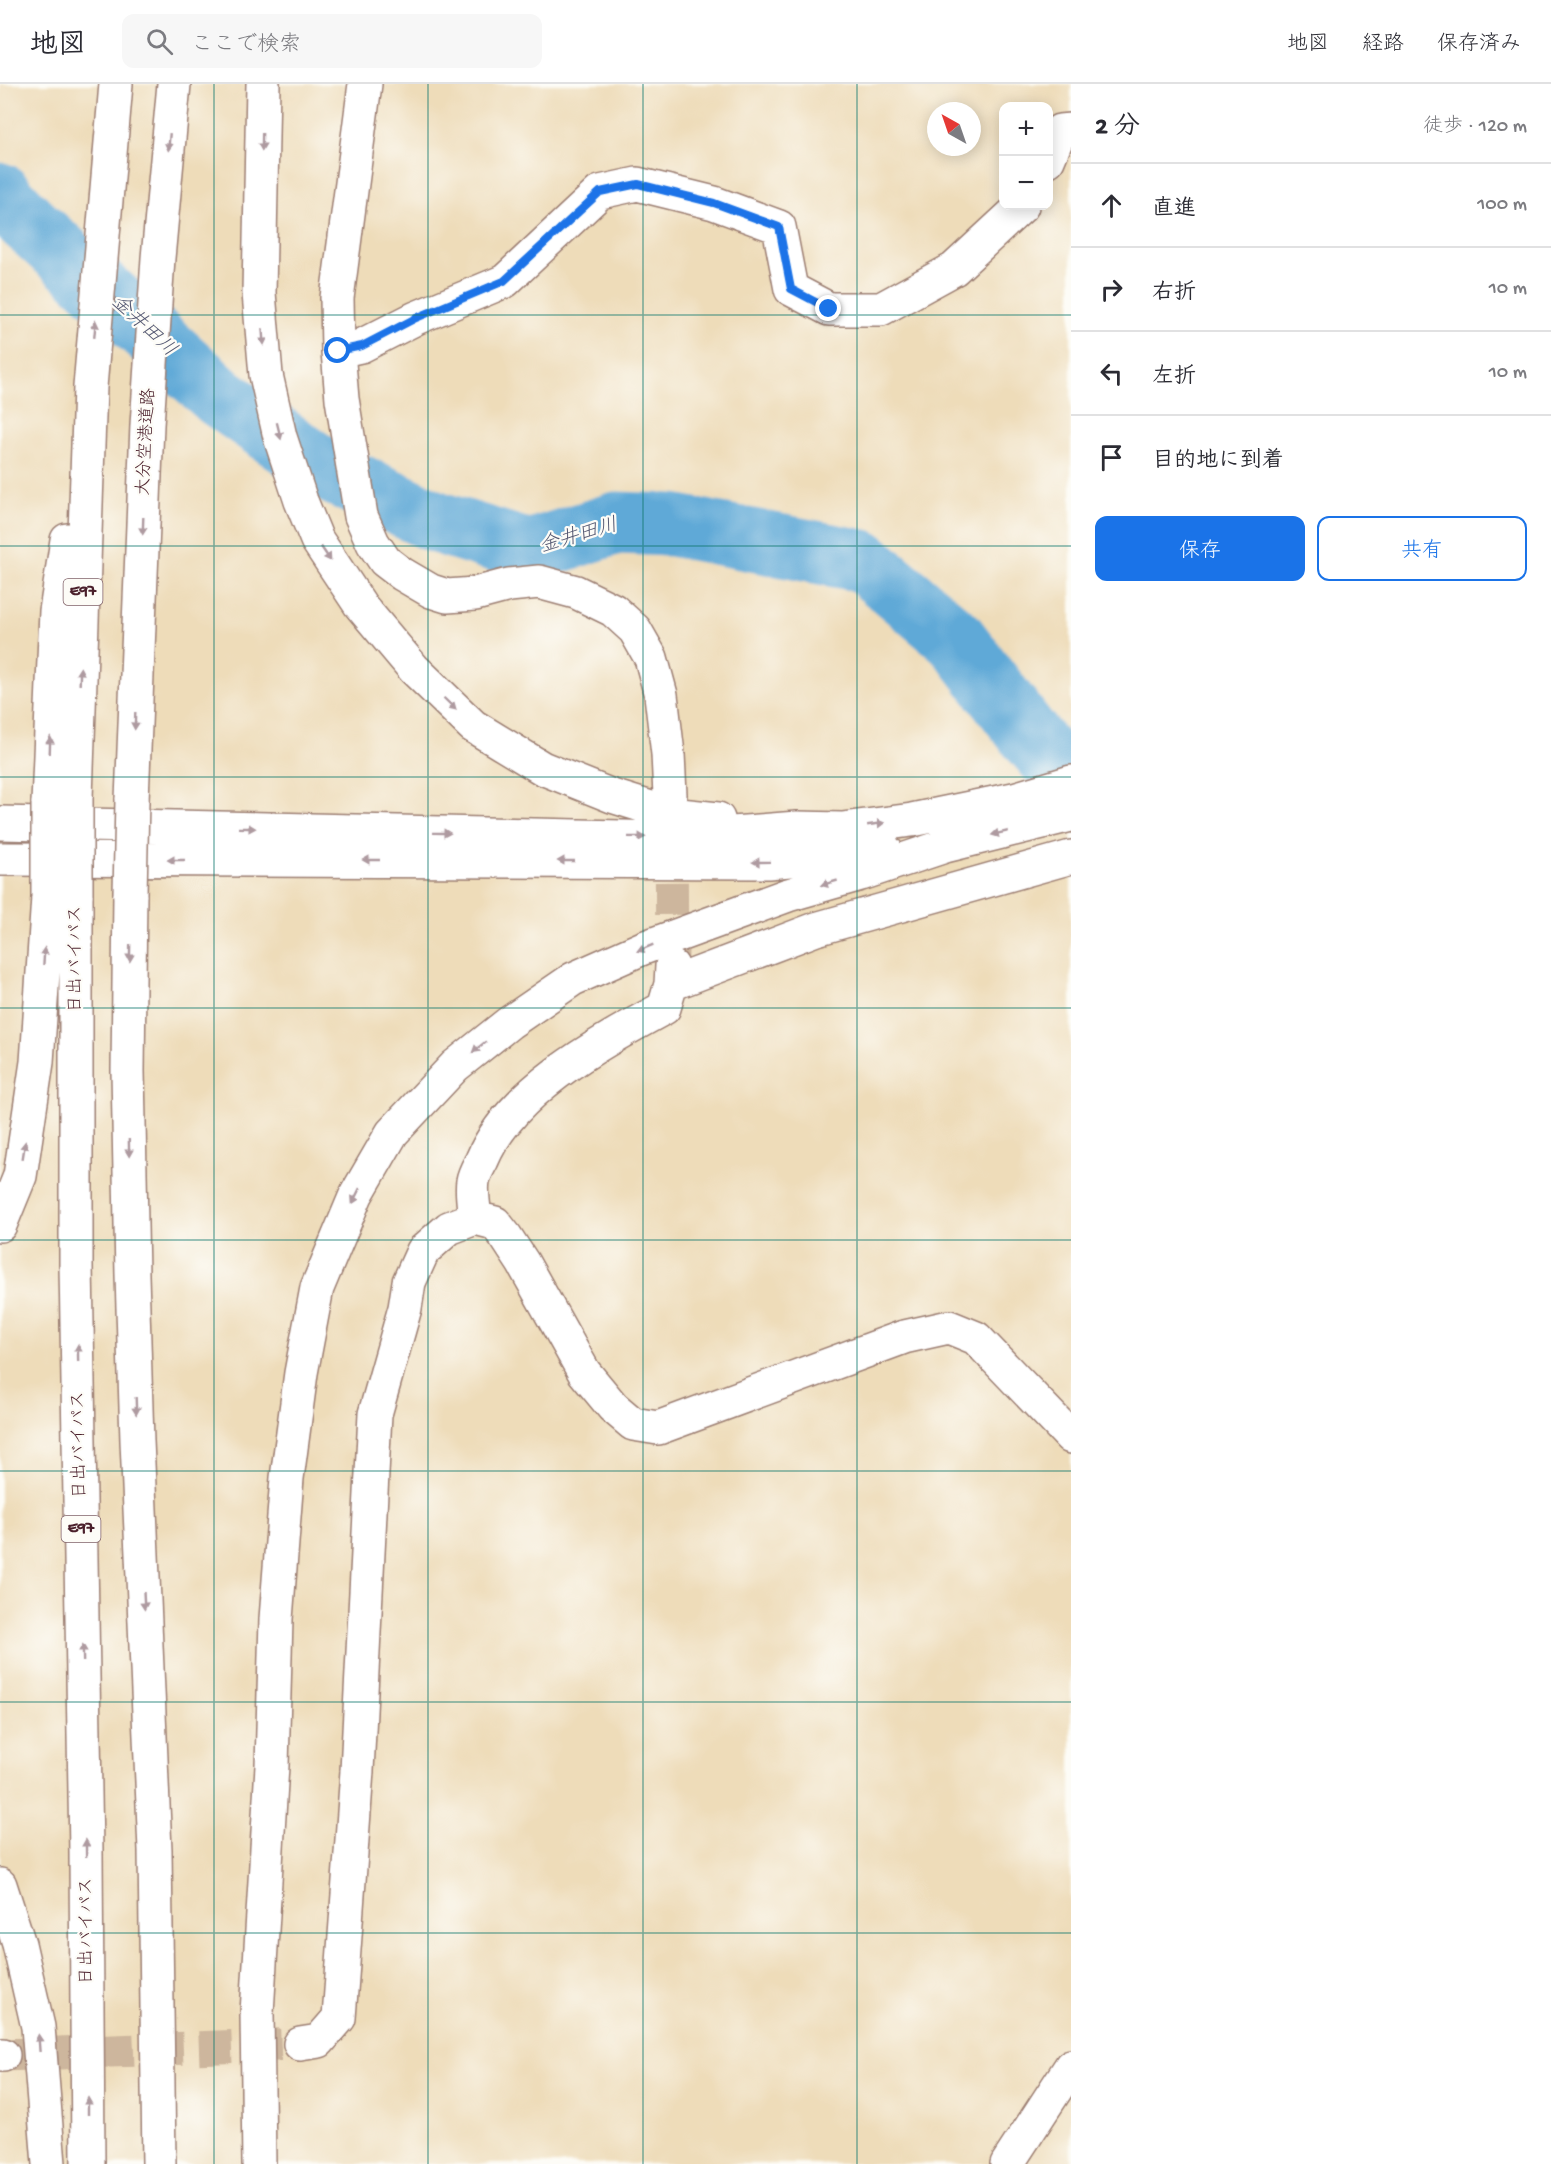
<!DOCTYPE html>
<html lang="ja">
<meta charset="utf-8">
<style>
:root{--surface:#fff;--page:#f7f7f7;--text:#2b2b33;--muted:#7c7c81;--line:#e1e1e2;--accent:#1a73e8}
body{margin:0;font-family:"Gochi Hand","Klee One",sans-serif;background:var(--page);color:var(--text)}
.controls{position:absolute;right:18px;top:18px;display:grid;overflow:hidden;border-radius:12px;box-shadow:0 3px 15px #0003}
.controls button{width:54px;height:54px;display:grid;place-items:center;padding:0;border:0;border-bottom:2px solid var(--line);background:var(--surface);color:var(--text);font:30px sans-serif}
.compass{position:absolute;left:927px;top:18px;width:54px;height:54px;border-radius:50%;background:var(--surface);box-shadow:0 3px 15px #0003;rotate:320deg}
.stop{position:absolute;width:18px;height:18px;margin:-14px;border:4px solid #1a73e8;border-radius:50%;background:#fff}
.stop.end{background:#1a73e8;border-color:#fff;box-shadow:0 2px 6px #0008}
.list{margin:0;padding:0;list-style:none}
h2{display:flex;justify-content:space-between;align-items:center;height:78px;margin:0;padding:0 24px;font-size:26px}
h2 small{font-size:20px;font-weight:400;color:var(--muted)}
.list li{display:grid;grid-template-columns:39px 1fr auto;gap:18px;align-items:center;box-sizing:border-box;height:84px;padding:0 24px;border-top:2px solid var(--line)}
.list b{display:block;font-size:22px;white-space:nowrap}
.list em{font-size:20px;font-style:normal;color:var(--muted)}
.actions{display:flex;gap:12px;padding:18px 24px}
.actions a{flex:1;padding:14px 0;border:2px solid var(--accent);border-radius:12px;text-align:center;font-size:21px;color:var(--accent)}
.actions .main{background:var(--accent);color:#fff}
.icon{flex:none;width:33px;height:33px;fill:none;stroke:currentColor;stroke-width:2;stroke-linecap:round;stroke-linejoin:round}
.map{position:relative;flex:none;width:1071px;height:2080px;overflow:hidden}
header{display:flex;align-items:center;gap:36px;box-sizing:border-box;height:84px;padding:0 30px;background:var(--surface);border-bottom:2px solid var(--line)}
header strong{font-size:28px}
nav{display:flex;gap:33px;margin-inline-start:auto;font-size:21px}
.search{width:420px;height:54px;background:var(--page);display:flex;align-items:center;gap:15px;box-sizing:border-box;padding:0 21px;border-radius:12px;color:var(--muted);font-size:22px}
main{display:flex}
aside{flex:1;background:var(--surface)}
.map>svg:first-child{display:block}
</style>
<header>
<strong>地図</strong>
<div class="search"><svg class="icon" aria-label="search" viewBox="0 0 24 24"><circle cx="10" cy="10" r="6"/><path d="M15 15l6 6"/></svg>ここで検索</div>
<nav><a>地図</a><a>経路</a><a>保存済み</a></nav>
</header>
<main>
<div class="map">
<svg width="1071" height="2080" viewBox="0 0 1071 2080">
<rect width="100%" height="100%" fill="#fdfcf7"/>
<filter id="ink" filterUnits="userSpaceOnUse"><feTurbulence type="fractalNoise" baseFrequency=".0167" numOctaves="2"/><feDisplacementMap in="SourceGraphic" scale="12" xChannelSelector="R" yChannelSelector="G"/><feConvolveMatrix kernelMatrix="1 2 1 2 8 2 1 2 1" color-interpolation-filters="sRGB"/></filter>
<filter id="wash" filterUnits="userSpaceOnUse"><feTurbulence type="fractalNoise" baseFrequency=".008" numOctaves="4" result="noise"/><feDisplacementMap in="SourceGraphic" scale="24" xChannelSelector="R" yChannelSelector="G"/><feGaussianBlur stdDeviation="1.35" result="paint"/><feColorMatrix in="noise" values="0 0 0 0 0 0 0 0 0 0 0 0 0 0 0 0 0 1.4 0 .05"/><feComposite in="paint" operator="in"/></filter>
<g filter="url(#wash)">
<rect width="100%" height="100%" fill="#eedcb9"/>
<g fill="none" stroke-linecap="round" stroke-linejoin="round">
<!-- river -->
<path stroke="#5ea9d7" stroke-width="63" d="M0,110L28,139L220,313L322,384L436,438L529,467L617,439L672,441L863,477L955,554L1028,650L1058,685L1071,692"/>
</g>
</g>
<g filter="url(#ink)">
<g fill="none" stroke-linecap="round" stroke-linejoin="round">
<!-- minor-tunnel -->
<path stroke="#cdb69d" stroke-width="33" stroke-dasharray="33 16" stroke-linecap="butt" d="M671,749L672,880
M3,1971L300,1960"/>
<defs>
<path id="minor" d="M365,0L337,214L338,267L342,315L361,432L373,459L385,477L402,490L431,507L447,512L475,510L509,501L539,498L576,508L613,526L635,546L651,574L661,611L668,670L670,711
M1048,76L1060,47L1071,46
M338,267L361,262L416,234L505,197L600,108L637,100L714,119L779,143L791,205L829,225H881L954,185L1022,122
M671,900L816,845L1071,773
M475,1134C474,1123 471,1108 473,1097C474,1090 479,1082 482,1076C511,1006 600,959 664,924L671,900L672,882
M300,1960L319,1957L339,1934L357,1687L375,1330L405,1224L409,1198L423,1167L449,1144L475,1134L495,1139L506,1153L523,1179L584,1288L613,1323L633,1340L658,1344L904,1253L949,1243L976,1254L1071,1353
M0,1971H3"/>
<path id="tertiary" d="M1007,2080L1071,1982"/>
<path id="motorway" d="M263,0L259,209L266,291L280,353L301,417L317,456L361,522L414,585L473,642L542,684L612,712L670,730L718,735
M76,714L90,303L116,0
M132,716L147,341L158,174L174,0
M48,720L56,527L67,456
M0,739L666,754L797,744L842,745L912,736L1014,715L1071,698
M0,775L768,778L886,767
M76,810V1181L86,1768L88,2080
M130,810L128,987L132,1191L137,1357L155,1766L159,2080
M0,1141L20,1092L37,978L48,813
M0,1801L19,1860L38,1943L49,2080
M259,2080L257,1929L272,1682L276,1535L287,1394L301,1289L317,1204L356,1111L392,1049L455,982L509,939L573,895L643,864L788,811L861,790L945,762L1071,731"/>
</defs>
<!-- minor casing -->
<use href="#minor" stroke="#9c7e72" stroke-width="36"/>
<!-- tertiary casing -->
<use href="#tertiary" stroke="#9c7e72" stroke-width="36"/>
<!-- motorway casing -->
<use href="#motorway" stroke="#9c7e72" stroke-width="36"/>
<!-- minor -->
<use href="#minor" stroke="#fff" stroke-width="33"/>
<!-- tertiary -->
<use href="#tertiary" stroke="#fff" stroke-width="33"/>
<!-- motorway -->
<use href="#motorway" stroke="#fff" stroke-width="33"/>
<defs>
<path id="motorway-bridge" d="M76,714V810
M48,720V813
M130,810L132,716"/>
</defs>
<!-- motorway-bridge casing -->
<use href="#motorway-bridge" stroke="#9c7e72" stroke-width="36" stroke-linecap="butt"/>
<!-- motorway-bridge -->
<use href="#motorway-bridge" stroke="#fff" stroke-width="33"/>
</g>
<!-- one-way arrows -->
<defs><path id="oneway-solid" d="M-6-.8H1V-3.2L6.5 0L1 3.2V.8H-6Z" transform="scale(1.5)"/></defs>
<g fill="#ae9aa0">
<use href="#oneway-solid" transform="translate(169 58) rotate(95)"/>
<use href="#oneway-solid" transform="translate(262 58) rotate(91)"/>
<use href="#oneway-solid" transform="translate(95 245) rotate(-85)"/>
<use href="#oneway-solid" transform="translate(263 253) rotate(86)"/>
<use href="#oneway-solid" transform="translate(279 347) rotate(76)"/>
<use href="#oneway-solid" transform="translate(143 442) rotate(92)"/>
<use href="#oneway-solid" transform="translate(326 470) rotate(56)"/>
<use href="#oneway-solid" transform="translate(80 592) rotate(-88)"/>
<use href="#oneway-solid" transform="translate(450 620) rotate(44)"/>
<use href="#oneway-solid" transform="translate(135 637) rotate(92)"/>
<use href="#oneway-solid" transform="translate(50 661) rotate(-88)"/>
<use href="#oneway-solid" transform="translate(876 740) rotate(-8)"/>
<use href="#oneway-solid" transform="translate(247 744) rotate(1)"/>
<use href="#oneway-solid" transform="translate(442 749) rotate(1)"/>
<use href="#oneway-solid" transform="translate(1000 749) rotate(167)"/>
<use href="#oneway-solid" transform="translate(637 753) rotate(1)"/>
<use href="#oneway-solid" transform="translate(176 776) rotate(-180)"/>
<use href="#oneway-solid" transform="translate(371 776) rotate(-180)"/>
<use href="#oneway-solid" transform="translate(566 777) rotate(-180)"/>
<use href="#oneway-solid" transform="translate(761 778) rotate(179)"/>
<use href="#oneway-solid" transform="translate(829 799) rotate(164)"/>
<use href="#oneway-solid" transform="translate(645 864) rotate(158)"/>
<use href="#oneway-solid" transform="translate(130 869) rotate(91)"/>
<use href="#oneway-solid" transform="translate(44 872) rotate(-86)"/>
<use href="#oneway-solid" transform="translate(479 963) rotate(141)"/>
<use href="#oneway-solid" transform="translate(129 1064) rotate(89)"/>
<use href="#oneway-solid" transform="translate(24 1066) rotate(-81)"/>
<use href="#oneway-solid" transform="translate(356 1112) rotate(116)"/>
<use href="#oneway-solid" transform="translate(78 1269) rotate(-91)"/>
<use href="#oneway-solid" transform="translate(136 1322) rotate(88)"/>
<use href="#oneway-solid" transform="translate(144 1517) rotate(87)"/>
<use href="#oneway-solid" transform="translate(83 1569) rotate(-91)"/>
<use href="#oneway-solid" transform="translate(86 1764) rotate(-91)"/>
<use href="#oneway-solid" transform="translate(39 1959) rotate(-94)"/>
<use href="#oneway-solid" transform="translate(88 2022) rotate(-90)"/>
</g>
</g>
<g fill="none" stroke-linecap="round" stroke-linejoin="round" filter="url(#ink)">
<!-- route -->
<path stroke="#1a73e8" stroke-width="8" d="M338,267L362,262L416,234L504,197L600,108L638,100L714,119L779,143L791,205L829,225"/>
</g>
<!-- grid -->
<path fill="none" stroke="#0f766e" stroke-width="1.5" stroke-opacity="0.55" d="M214,0V2080M428,0V2080M643,0V2080M857,0V2080M0,231H1071M0,462H1071M0,693H1071M0,924H1071M0,1156H1071M0,1387H1071M0,1618H1071M0,1849H1071"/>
<g text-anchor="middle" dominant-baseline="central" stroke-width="4.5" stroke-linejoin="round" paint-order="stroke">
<!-- shield labels -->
<g fill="#fdfcf7" stroke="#806168" stroke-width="1.5">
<rect x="63.5" y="495" width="39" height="26" rx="4.5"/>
<rect x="61.5" y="1432" width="39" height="26" rx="4.5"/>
</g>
<g font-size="16" font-weight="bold" fill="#4a1f2b">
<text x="83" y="508">E97</text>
<text x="81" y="1445">E97</text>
</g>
<!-- street labels -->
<g font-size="18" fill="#4a1f2b" stroke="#fdfcf7">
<text transform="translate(147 358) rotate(-87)">大分空港道路</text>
<text transform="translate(76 875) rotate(-90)">日出バイパス</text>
<text transform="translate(80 1361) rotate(-91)">日出バイパス</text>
<text transform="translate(87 1847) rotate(-90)">日出バイパス</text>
</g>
<!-- water labels -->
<g font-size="20" font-style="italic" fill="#525670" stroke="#fdfcf7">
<text transform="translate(143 243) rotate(43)">金井田川</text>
<text transform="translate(579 453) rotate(-16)">金井田川</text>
</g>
</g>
</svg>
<div class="controls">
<button>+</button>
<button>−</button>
</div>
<svg class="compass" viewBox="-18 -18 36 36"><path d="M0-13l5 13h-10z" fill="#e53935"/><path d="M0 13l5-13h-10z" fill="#7c7c81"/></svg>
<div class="stop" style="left:338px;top:267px"></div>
<div class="stop end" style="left:829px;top:225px"></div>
</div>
<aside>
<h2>2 分<small>徒歩 · 120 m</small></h2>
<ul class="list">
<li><svg class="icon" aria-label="ahead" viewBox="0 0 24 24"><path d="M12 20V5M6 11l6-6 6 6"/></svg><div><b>直進</b></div><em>100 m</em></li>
<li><svg class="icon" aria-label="right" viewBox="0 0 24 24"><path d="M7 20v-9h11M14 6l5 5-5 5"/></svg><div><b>右折</b></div><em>10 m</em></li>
<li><svg class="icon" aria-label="left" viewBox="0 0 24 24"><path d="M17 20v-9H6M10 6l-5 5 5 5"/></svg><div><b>左折</b></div><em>10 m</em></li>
<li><svg class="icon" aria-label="arrive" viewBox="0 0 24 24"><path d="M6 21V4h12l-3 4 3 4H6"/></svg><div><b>目的地に到着</b></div></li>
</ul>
<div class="actions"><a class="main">保存</a><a>共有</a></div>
</aside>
</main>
